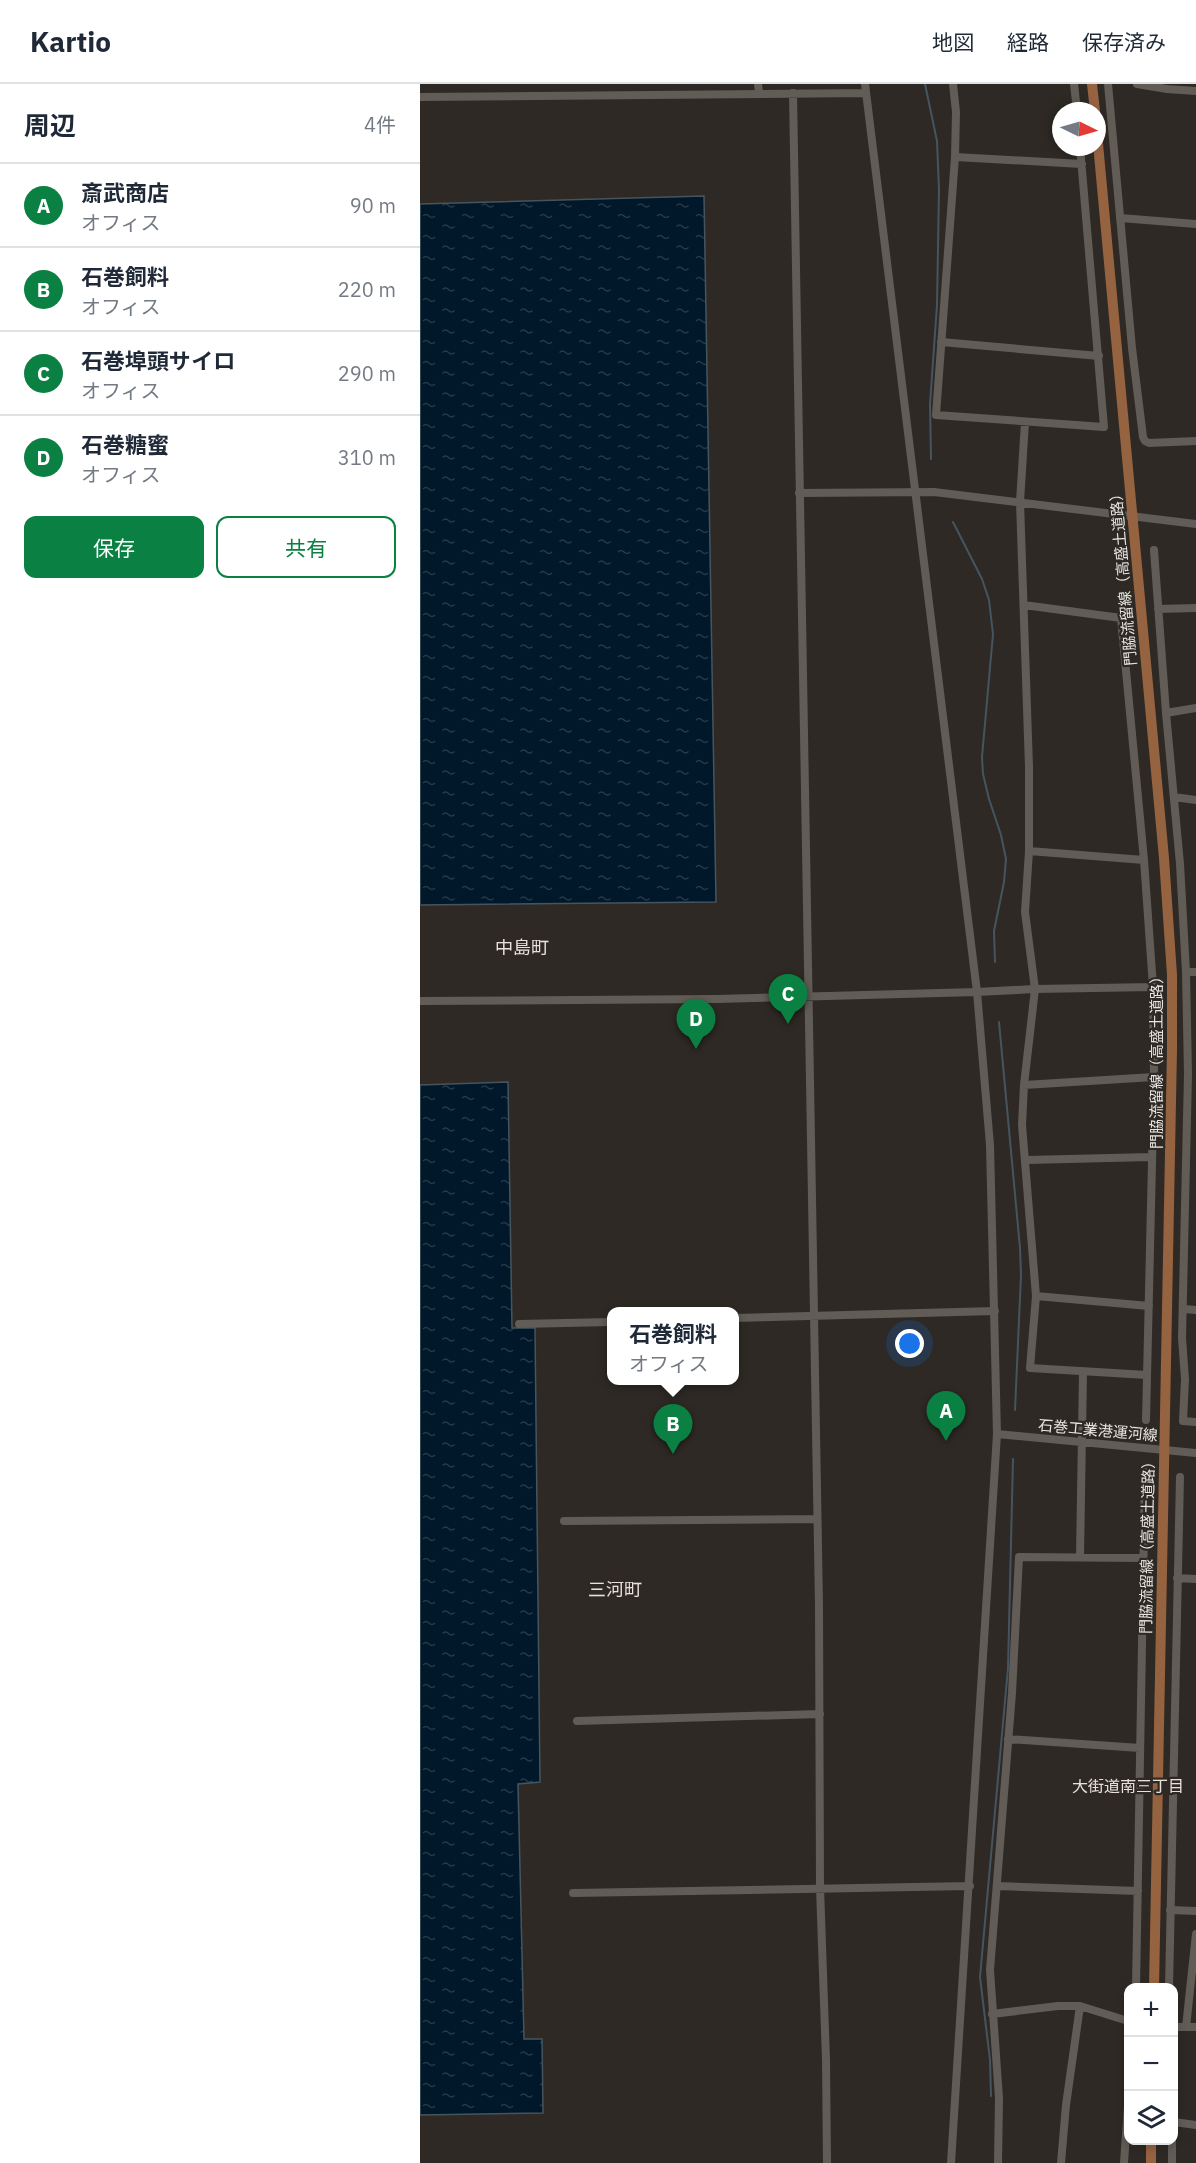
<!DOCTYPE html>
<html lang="ja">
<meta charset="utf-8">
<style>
:root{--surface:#fff;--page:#f2f2f3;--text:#1f2937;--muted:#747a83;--line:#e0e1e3;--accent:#0b8043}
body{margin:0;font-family:"IBM Plex Sans","Noto Sans JP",sans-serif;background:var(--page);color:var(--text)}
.controls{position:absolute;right:18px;bottom:18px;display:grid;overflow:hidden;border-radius:12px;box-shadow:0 3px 9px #0003}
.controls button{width:54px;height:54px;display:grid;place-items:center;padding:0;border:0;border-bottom:2px solid var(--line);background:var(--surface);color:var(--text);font:30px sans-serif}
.compass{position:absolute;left:632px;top:18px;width:54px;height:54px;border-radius:50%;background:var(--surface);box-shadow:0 3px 9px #0003;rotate:95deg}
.you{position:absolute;left:490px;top:1260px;width:21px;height:21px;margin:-15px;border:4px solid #fff;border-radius:50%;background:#1a73e8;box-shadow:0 0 0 9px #1a73e833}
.badge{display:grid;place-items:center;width:39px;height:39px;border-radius:50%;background:var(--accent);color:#fff;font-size:20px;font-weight:700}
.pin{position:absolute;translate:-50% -50px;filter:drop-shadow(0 2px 3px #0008)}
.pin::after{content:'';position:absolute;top:32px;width:21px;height:18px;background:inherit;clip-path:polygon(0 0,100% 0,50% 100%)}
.popup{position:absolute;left:187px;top:1223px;width:132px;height:78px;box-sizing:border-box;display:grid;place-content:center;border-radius:12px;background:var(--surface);filter:drop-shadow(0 2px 4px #0005);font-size:20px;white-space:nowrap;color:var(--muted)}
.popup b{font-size:22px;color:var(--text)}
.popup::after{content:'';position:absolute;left:50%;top:100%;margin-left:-12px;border:12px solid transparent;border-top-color:var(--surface)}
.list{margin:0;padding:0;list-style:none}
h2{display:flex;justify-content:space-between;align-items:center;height:78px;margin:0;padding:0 24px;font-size:26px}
h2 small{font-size:20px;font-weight:400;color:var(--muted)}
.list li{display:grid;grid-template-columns:39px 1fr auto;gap:18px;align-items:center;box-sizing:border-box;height:84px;padding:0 24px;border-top:2px solid var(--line)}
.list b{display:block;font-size:22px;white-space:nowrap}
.list p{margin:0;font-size:20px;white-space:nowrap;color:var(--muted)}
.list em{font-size:20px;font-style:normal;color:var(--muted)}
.actions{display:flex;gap:12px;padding:18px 24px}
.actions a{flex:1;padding:14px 0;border:2px solid var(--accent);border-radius:12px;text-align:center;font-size:21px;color:var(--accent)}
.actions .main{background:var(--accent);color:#fff}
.icon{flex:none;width:33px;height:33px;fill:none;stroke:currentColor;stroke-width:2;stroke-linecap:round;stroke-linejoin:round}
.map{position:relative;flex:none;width:776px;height:2079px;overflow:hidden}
header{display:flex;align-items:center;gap:36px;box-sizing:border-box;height:84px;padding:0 30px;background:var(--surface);border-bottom:2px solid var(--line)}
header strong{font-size:28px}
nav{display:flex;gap:33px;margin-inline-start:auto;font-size:21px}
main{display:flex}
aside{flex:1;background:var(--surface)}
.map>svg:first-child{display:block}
</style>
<header>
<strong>Kartio</strong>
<nav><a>地図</a><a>経路</a><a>保存済み</a></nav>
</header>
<main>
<aside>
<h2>周辺<small>4件</small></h2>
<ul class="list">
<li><span class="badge">A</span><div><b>斎武商店</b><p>オフィス</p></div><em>90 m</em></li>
<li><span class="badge">B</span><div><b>石巻飼料</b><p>オフィス</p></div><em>220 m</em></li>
<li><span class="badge">C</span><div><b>石巻埠頭サイロ</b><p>オフィス</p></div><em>290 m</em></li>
<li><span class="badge">D</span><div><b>石巻糖蜜</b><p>オフィス</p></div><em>310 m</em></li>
</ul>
<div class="actions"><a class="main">保存</a><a>共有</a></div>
</aside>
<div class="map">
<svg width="776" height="2079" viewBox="0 0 776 2079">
<defs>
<pattern id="water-ripples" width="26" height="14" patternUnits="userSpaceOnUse" patternTransform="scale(1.5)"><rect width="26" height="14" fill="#001829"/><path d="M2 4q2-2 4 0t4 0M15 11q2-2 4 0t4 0" fill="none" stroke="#253948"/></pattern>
</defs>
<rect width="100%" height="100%" fill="#2e2924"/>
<!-- water -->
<path fill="url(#water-ripples)" stroke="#455560" stroke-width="1.5" d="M284,112L296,818L0,821V120Z
M88,998L92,1244H115L120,1698L98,1700L104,1955H122L123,2029L0,2031V1001Z"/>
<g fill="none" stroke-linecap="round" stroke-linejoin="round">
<!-- stream -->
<path stroke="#455560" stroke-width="2" d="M505,0L517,57L519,105L517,221L510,320L511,375
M533,438L562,495L569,516L573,550L562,673L563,690L569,715L581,751L586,775L584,798L574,847L575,878
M579,938L600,1164L601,1191L595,1326
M571,2012L570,1976L560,1893L588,1584L593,1375"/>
<!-- minor -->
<path stroke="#615c56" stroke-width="8" d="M338,0L339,9
M445,0L557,908L570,1061L577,1350L531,2079
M533,0L536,28L535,73L516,331L684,343L660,63
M654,0L657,27
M688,0L712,264L723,353L725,357L729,359L776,357
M717,0L747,5L776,7
M373,9L399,1521L400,1803L406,1976L407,2079
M0,13L446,9
M535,73L662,80
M700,134L776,140
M521,258L679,272
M605,338L600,418L609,683V767L605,828L615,905L604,1001L602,1041L616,1212L610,1284L727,1291
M379,409L514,408L776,440
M734,466L746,629L760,780L766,888L768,990L762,1254L765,1295L763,1337L776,1338
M604,521L701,534L724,776L733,903L734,993L726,1336
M738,525L776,524
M746,629L776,624
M754,713L776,716
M609,767L724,776
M766,888H776
M0,917L296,915L557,908L615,905L733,903
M604,1001L734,993
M607,1076L731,1073
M616,1212L729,1222
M764,1225L776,1226
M314,1234L575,1227
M99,1240L192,1238
M577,1350L776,1369
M144,1437L397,1435
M660,1473L663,1288
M757,1494L776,1495
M157,1637L400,1630
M588,1655L720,1664
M578,1802L718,1807
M153,1809L550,1802
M750,1826L776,1827
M716,1904L725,1388
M749,1904L760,1393
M572,1930L638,1922H660L708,1937
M754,1943H776
M766,1943L776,1850
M754,2038L776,2041
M752,2056V2079
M578,2079L579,2014L570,1886L592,1609L599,1473L723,1474
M641,2079L646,2021L660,1922
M704,2079L708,2021"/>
<!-- major -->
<path stroke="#966341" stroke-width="10" d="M672,0L675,27
M677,49L744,774L752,891V965L734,1904
M731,2079V2056"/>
</g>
<g text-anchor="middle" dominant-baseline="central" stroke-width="4.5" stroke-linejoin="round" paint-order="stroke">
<!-- street labels -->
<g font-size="15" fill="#e6e3e0" stroke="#2e2924">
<text transform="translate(703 492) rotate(-95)">門脇流留線（高盛土道路）</text>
<text transform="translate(736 975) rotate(-90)">門脇流留線（高盛土道路）</text>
<text transform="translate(678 1346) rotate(5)">石巻工業港運河線</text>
<text transform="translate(727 1460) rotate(-89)">門脇流留線（高盛土道路）</text>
</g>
<!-- neighbourhood labels -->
<g font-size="16" fill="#e7e1d9" stroke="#2e2924">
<text x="708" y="1702">大街道南三丁目</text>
</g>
<!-- quarter labels -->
<g font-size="18" fill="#e7e1d9" stroke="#2e2924">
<text x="102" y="863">中島町</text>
<text x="195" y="1505">三河町</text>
</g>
</g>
</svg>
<div class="controls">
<button>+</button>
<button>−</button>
<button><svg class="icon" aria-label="layers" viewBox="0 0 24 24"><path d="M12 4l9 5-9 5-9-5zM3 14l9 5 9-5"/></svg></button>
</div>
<svg class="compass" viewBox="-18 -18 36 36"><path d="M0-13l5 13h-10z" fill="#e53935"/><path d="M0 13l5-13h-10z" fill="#747a83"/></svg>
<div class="you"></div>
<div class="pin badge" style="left:526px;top:1357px">A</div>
<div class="pin badge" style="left:253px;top:1370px">B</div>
<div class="popup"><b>石巻飼料</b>オフィス</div>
<div class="pin badge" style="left:368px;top:940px">C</div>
<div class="pin badge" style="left:276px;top:965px">D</div>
</div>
</main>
